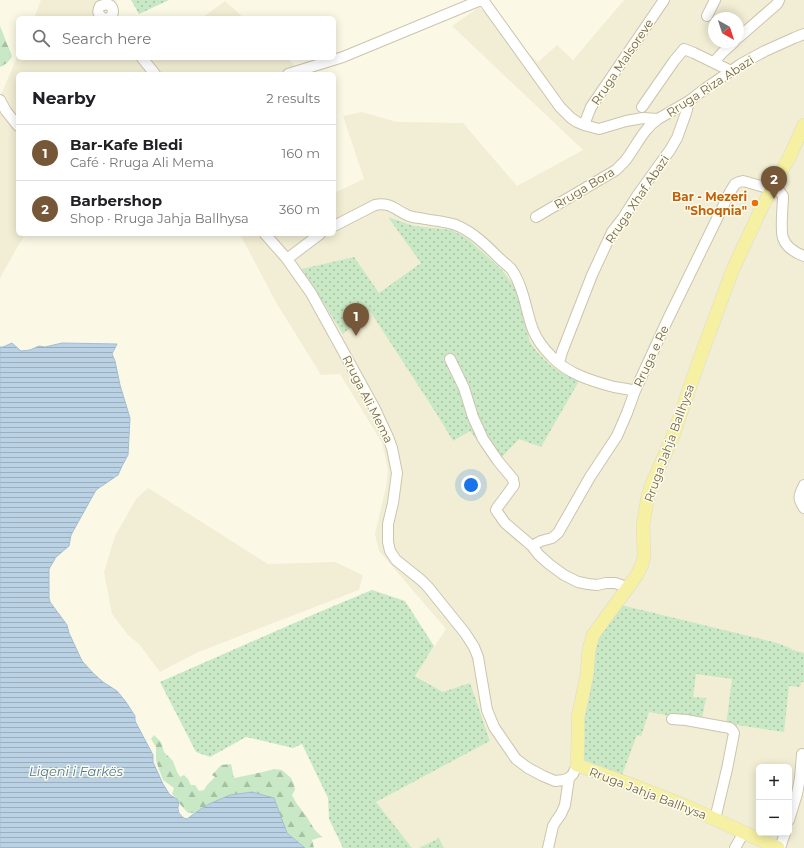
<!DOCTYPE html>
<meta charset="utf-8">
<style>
:root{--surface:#fff;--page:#f6f6f6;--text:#202124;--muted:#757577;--line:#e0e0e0;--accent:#765839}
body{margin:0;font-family:Montserrat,sans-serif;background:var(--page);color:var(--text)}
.controls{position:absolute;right:12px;bottom:12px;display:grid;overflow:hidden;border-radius:6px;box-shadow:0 2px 10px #0003}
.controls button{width:36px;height:36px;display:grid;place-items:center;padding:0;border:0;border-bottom:1px solid var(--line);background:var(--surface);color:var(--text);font:20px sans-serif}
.compass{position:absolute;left:708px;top:12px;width:36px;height:36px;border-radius:50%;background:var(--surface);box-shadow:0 2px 10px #0003;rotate:141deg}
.you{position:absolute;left:471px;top:485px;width:14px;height:14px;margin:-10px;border:3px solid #fff;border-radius:50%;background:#1a73e8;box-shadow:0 0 0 6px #1a73e833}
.badge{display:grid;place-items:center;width:26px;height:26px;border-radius:50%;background:var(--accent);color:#fff;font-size:13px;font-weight:700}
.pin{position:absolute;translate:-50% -33px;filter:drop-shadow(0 1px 2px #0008)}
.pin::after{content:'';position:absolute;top:21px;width:14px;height:12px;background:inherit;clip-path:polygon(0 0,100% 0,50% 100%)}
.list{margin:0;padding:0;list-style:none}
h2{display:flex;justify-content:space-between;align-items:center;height:52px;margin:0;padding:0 16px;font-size:17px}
h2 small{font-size:13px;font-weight:400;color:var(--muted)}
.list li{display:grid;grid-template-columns:26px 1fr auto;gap:12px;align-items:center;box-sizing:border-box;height:56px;padding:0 16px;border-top:1px solid var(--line)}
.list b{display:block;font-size:15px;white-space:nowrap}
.list p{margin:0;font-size:13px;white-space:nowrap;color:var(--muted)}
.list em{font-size:13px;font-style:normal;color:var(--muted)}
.icon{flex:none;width:22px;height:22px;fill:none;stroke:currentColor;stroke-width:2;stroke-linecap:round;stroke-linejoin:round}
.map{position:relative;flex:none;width:804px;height:848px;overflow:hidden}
.search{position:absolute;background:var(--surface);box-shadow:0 2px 10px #0003;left:16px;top:16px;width:320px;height:44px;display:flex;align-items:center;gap:10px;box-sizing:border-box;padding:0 14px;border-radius:6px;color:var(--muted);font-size:15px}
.panel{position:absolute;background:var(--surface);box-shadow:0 2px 10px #0003;left:16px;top:72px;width:320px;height:164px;border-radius:6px}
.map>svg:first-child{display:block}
</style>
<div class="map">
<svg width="804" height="848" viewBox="0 0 804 848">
<defs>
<pattern id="grass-dots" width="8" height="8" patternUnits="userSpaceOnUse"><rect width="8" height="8" fill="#c9e8c5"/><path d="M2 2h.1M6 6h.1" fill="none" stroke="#a8c0a2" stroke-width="1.8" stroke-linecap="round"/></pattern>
<pattern id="forest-firs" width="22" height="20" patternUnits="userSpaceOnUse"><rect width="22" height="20" fill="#c9e8c5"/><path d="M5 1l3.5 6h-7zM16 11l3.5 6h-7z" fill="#a8c0a2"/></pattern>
<pattern id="water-rules" width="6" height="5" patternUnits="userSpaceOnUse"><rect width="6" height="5" fill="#bbd2e4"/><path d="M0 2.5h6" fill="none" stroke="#9caebb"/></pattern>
</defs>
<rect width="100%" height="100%" fill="#fbf9e6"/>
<!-- residential -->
<path fill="#f2eed5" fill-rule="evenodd" d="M41,0H116L118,15L120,18H34Z
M624,0H804V848H444L439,838L419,848H412L376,802L490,741L483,721L443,692L415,675L446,629L379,551L375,534L386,487L388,469L382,443L340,374L321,375L277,304L240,234H334V193L364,179L343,116L362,112L397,122L463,123L517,186L583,150L452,26L479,7L538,62L557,45L573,60ZM714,18H738V42H714ZM759,767H789V833H759Z
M225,1L244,18H202Z
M18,55V58H287L304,74H18V234H25L0,278V97Z
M148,488L268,564L335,562L363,575L359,590L196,653L160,672L139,644L128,635L112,614L104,572L115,536L136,499Z"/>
<!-- grass -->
<path fill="url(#grass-dots)" d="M131,0H169L139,14Z
M388,217L414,226L452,230L468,239L501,269L515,287L530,342L538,353L550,365L560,372L579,381L541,447L519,439L495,464L470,431L453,441L440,419L370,311L343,334L302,269L354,257L379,293L421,263Z
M372,590L405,601L434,646L415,676L443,692L470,683L490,741L376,802L412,848H343L329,819L328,798L302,744L293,748L246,737L210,757L196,752L160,682L317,613Z
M621,605L777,643L790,648L792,650L804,653V682H801L800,687L789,686L784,732L737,725V728L726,725L732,679L696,674L693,697L706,698L702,719L700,721L649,712L641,736L637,735L622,775L585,762L583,759V722L597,640Z
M439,838L444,848H419Z"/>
<!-- forest -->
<path fill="url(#forest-firs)" d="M0,26L12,56C9,62 6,64 0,67Z
M154,735L161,742L164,752L173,761L177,772L180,777L184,775L188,779L191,785H195L199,791L204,790L207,785L215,777L212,775L221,765L231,764L234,778L263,772L274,769L282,770L291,778L294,784L295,790L292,795L297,804L307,817L314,829L322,837L312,840L314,848H305L287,833L209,804L195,813H188L179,803L177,799L172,794L174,788L163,780L156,761V747L151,739Z"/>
<!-- water -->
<path fill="url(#water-rules)" stroke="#a2bed5" d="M12,343L21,351L30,350L39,346L45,347L62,343L117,344L112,354L115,361L120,385L130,418L128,455L122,466L118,475L96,490L71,535L69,546L56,557L49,569V598L50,602L67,625L69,633L82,661L93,673L103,682L117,691L126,702L135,716V721L153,755V762L163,784L170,795L177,799L179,803C176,811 180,817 187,819L195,813L209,804L230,795L252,792L274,798L287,833L305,848H0V347H3Z"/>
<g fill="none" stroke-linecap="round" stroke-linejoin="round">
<defs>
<path id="minor" d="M483,0L560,107L571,118L577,122L584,125L599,129L626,121L643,118L658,119L689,101L706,88L741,64L765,51L794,38L804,34
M707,16L715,0
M103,18C98,15 97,11 100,6L107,4C114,6 115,14 109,18
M738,38L777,4L779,0
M142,58L155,74
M714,62L723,52L734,42
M288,74L343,57L481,0
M0,100L6,111L18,126
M642,107L674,61L684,49L694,53L731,71
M584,125L591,107L664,0
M536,217L616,170C619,167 622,164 625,161C636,147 643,129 658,119
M334,226L375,205C391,202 395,210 409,216C412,217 417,218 420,218C433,221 444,221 456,225C473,232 486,245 499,258C503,262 509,266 512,270C516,276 519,283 521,289C526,303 528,317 533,330C537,340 544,349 552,357C568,374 592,381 614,387C621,388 628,389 635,391
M265,234L287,259L311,293L375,409L388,437L392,448L397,473L393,503L388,524V542L390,551L396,560L421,580L428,587L465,633L474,647L478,657L487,710L494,727L516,759L528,768L543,776L555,781L564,780L569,778L573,774L577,765
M287,259L320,234
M450,359L464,388L473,417L483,439L498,461L513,479L514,485L497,508L496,510L498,513L505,523L532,546L539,555L549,564L564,575L578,582L588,584L597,585L606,583H615L627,587
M559,363L562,352L592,275L612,232L623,218L637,196L670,150L677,138L686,113L689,101
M804,485C799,496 797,497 804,508
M532,546L541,541L552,538L558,533L590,477L617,436L627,413L635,391L667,321L730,192L735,184L739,182L743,181L764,187L775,189L780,192L783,196C783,206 780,229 783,238C786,247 796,253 804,256
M672,719L686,720L730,728L732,730L734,733L727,769L715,819
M789,820L797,794L800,778L802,754
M548,848L553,826L556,821L561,814L565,805L569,778
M735,848L744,832
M780,848L785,833"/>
<path id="major" d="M778,848L686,806L635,786L577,765L578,739V717L587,674L589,649L593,635L637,575L642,564L644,556L643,525L648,496L651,486L673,436L700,358L733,269L761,209L790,156L804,125"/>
</defs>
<!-- minor casing -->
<use href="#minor" stroke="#ccc4ad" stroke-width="12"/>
<!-- major casing -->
<use href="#major" stroke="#dddad4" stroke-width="14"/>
<!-- minor -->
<use href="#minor" stroke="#fff" stroke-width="10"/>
<!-- major -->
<use href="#major" stroke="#f6f0a2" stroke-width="13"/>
</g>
<!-- markers -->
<circle fill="#e8710a" stroke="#fefcec" stroke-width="1.5" cx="755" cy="203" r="4"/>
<g text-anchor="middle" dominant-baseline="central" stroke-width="3" stroke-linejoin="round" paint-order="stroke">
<!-- street labels -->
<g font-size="12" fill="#73664c" stroke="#fefcec">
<text transform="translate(622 62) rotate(-56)">Rruga Malsoreve</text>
<text transform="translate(710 86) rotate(-33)">Rruga Riza Abazi</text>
<text transform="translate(584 188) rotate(-31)">Rruga Bora</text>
<text transform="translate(637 199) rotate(-56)">Rruga Xhaf Abazi</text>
<text transform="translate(651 356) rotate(-65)">Rruga e Re</text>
<text transform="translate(368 399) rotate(63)">Rruga Ali Mema</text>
<text transform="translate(669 443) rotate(-70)">Rruga Jahja Ballhysa</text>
<text transform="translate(648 793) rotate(21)">Rruga Jahja Ballhysa</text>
</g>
<!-- food labels -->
<g font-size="12" font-weight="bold" fill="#c56008" stroke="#fefcec" text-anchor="end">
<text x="747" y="196">Bar - Mezeri<tspan x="747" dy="14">"Shoqnia"</tspan></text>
</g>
<!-- water labels -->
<g font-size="13" font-style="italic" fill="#50789a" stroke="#fefcec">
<text x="76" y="771">Liqeni i Farkës</text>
</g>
</g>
</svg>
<div class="controls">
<button>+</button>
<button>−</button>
</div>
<svg class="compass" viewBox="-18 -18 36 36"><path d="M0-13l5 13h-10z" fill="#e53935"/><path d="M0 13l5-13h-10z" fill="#757577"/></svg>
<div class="you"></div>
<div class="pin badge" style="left:356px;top:336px">1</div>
<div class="pin badge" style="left:774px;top:199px">2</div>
<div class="search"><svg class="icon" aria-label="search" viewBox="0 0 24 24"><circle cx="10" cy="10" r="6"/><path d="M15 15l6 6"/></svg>Search here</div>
<section class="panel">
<h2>Nearby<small>2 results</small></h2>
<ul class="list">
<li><span class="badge">1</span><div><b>Bar-Kafe Bledi</b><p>Café · Rruga Ali Mema</p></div><em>160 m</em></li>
<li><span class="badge">2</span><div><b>Barbershop</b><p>Shop · Rruga Jahja Ballhysa</p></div><em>360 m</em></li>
</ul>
</section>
</div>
